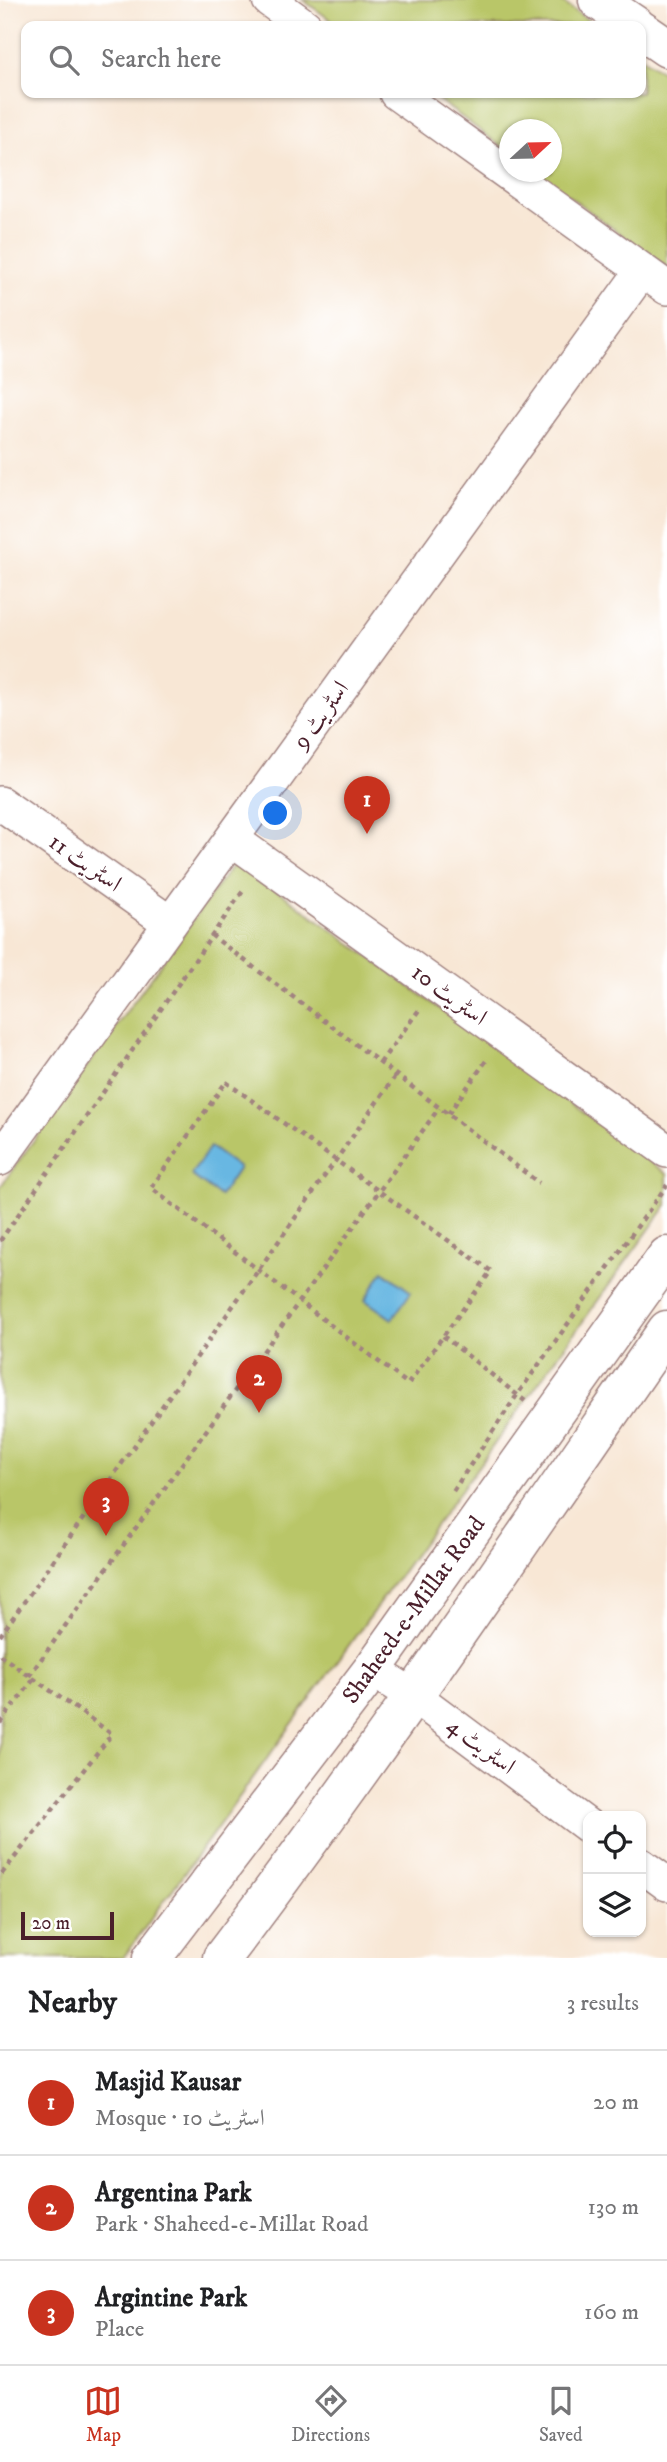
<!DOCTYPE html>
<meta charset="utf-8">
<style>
:root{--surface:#fff;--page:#f2f2f2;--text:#202124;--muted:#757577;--line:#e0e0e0;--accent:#c8321e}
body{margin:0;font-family:"IM FELL DW Pica",Amiri,serif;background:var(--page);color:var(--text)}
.controls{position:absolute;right:21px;bottom:21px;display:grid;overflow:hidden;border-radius:14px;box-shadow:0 2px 5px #0004}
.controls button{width:63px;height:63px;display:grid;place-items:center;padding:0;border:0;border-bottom:2px solid var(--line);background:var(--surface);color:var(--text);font:35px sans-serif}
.compass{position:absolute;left:499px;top:119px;width:63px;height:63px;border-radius:50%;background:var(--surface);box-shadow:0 2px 5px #0004;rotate:68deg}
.scale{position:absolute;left:21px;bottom:18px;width:93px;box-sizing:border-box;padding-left:7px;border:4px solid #4a1f2b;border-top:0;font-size:19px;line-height:24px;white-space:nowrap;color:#4a1f2b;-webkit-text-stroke:5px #fff;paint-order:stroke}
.you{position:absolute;left:276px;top:814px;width:24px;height:24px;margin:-18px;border:5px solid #fff;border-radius:50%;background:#1a73e8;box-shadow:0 0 0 10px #1a73e833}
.badge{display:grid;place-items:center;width:46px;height:46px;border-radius:50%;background:var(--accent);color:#fff;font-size:23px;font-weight:700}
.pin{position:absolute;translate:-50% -58px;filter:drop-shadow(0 2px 4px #0008)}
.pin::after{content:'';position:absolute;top:37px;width:24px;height:21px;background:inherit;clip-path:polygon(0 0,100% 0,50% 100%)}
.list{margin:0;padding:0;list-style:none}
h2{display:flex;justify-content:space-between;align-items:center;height:91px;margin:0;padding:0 28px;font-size:30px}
h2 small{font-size:23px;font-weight:400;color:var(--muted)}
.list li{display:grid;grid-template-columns:46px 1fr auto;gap:21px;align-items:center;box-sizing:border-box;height:105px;padding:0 28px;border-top:2px solid var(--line)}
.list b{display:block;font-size:26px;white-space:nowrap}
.list p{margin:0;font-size:23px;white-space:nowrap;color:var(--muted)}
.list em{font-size:23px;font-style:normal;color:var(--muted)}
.icon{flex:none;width:38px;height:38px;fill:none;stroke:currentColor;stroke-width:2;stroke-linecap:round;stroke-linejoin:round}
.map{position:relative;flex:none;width:667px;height:1958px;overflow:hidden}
.search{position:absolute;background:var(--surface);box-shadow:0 2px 5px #0004;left:21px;right:21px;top:21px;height:77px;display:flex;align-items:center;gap:18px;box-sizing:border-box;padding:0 24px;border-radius:14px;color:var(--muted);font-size:26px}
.sheet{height:406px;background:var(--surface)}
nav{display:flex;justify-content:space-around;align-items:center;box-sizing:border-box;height:98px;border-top:2px solid var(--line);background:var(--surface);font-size:19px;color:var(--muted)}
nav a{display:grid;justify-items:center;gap:4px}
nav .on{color:var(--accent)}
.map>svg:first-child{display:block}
</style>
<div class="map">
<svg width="667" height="1958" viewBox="0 0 667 1958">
<rect width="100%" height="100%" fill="#fff"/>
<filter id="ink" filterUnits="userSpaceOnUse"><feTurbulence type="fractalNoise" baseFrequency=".0143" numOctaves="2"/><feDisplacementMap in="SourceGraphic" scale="14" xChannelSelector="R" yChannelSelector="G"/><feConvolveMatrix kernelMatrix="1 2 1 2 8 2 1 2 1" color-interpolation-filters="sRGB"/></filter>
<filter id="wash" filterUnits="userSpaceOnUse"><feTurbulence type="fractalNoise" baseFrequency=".00686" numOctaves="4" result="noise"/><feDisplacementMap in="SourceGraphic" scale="28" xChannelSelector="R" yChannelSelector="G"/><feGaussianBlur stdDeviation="1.57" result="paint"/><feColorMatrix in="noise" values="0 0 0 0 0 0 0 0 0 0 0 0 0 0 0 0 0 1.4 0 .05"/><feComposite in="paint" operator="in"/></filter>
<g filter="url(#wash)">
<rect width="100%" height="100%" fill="#f8e7d5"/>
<!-- green -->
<path fill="#b9c667" stroke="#827249" stroke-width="2" d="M303,0H559L597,26H339Z
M641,57L667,75V268L536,172H552V130H510L509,152L429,93H641Z
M236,860L667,1174V1205L123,1958H0V1187Z"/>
<!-- water -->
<path fill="#67b7e2" stroke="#586b86" stroke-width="2" d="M210,1147L239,1168L220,1196L191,1175Z
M383,1271L411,1292L392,1319L365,1300Z"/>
</g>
<g filter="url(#ink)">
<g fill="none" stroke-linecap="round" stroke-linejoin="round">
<defs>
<path id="minor" d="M269,0L305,26
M396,93L667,288
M0,803L170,923
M232,839L667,1151
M0,1159L642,271
M372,1670L414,1696L588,1826
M641,1865L667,1884"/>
<path id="secondary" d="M598,0L636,26
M641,30L667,48
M152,1958L372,1670L667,1256
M222,1958C377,1754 521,1541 667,1330"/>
</defs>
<!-- minor casing -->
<use href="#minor" stroke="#a18380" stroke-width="36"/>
<!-- secondary casing -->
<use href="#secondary" stroke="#a18380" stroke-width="41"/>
<!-- path -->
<path stroke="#a18380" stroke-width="4.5" stroke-dasharray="5 5" stroke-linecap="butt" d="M211,935L539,1183
M380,1063L419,1010
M226,1082L491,1271L408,1384L151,1188Z
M448,1114L486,1061
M0,1241L245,888
M443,1336L525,1401
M453,1491L517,1395L667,1185
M0,1636L396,1075
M0,1655L112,1734L0,1876
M29,1676L439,1108
M0,1723L34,1679"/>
<!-- minor -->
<use href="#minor" stroke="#fff" stroke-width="33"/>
<!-- secondary -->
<use href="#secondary" stroke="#fff" stroke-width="38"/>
</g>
</g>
<g text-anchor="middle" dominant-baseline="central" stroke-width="5" stroke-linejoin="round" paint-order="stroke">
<!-- street labels -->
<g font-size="24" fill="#4a1f2b" stroke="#fff">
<text transform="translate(321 715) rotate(-54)">اسٹریٹ 9</text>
<text transform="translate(85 863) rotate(35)">اسٹریٹ 11</text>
<text transform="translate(449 995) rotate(36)">اسٹریٹ 10</text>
<text transform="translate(414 1610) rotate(-54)">Shaheed-e-Millat Road</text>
<text transform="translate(481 1746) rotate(37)">اسٹریٹ 4</text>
</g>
</g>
</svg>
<div class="controls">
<button><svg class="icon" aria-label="locate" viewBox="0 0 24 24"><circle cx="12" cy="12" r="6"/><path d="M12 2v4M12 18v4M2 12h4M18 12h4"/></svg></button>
<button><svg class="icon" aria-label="layers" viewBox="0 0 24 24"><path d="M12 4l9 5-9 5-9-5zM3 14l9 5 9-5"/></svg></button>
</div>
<svg class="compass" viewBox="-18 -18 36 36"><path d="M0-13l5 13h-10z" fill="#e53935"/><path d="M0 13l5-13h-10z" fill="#757577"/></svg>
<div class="scale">20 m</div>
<div class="you"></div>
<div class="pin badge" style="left:367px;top:834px">1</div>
<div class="pin badge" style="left:259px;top:1413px">2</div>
<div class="pin badge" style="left:106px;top:1536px">3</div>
<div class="search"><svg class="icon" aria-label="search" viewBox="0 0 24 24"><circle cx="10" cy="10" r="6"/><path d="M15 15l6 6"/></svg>Search here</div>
</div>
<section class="sheet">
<h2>Nearby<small>3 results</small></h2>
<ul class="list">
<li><span class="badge">1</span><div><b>Masjid Kausar</b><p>Mosque · اسٹریٹ 10</p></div><em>20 m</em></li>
<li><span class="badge">2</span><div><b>Argentina Park</b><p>Park · Shaheed-e-Millat Road</p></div><em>130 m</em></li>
<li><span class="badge">3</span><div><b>Argintine Park</b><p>Place</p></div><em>160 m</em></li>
</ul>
</section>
<nav>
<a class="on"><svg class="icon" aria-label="map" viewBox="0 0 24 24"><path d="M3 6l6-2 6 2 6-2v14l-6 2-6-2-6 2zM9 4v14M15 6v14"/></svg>Map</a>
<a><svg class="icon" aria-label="directions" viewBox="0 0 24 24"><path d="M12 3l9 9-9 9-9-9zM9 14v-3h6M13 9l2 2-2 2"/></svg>Directions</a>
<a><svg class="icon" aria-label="saved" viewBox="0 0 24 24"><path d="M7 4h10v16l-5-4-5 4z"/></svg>Saved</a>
</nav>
